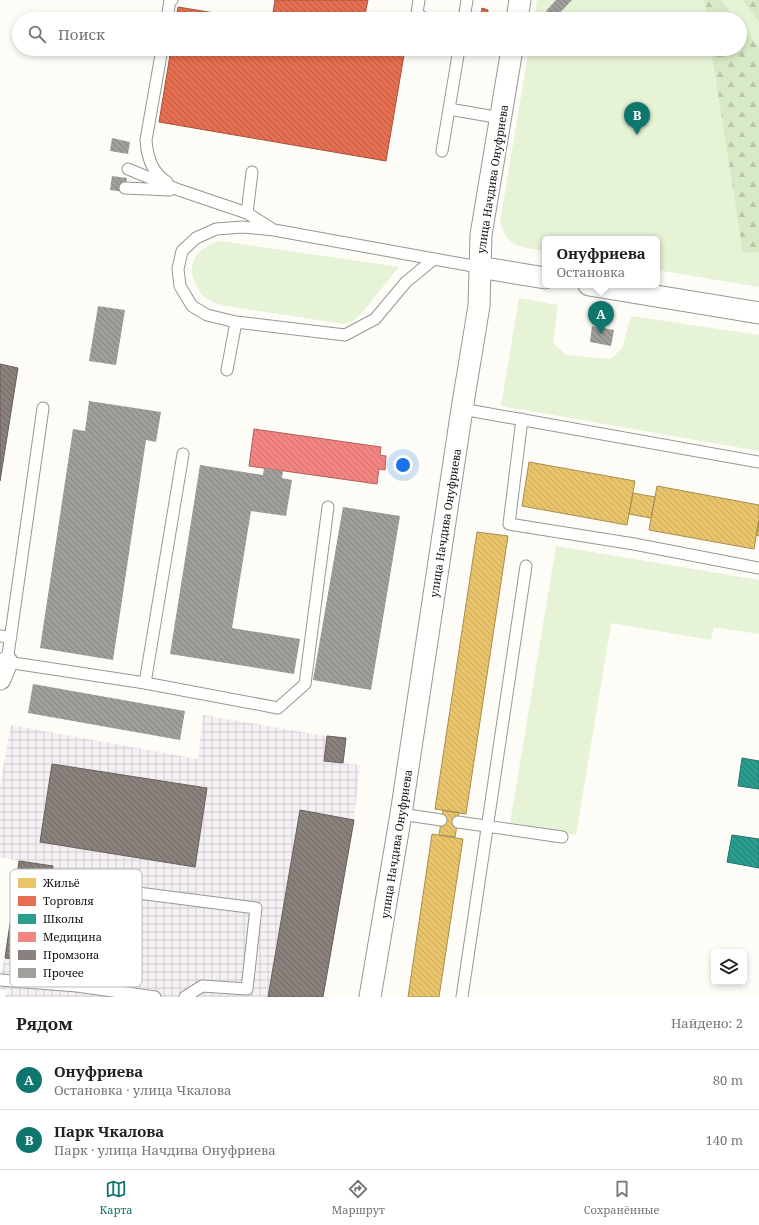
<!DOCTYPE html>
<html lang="ru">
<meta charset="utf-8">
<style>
:root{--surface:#fff;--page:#f6f6f6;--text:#202124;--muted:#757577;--line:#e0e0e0;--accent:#0f766e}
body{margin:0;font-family:"Noto Serif",serif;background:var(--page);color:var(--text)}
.controls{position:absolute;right:12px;bottom:12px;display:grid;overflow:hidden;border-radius:6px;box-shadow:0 2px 6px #0003}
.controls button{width:36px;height:36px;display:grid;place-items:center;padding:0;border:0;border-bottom:1px solid var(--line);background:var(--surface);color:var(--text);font:20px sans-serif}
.you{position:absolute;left:403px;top:465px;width:14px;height:14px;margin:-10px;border:3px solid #fff;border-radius:50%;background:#1a73e8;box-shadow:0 0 0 6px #1a73e833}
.badge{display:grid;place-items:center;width:26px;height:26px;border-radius:50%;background:var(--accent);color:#fff;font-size:13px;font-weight:700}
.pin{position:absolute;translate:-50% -33px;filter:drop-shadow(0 1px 2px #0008)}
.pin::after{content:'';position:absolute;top:21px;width:14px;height:12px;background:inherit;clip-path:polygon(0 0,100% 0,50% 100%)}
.popup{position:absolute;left:542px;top:236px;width:118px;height:52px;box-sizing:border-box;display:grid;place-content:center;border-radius:6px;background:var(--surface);filter:drop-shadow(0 1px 3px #0005);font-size:13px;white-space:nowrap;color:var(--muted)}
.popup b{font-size:15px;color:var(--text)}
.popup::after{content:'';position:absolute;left:50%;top:100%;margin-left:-8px;border:8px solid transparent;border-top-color:var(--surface)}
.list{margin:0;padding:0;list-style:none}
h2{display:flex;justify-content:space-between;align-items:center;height:52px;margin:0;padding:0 16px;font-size:17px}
h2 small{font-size:13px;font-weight:400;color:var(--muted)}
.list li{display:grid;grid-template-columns:26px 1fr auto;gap:12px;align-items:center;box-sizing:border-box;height:60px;padding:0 16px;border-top:1px solid var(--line)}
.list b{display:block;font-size:15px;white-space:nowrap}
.list p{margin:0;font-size:13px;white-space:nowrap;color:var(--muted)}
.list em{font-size:13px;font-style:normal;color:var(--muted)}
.icon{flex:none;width:22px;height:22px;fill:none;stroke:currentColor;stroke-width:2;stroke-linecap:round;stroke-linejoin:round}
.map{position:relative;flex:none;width:759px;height:997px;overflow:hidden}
.search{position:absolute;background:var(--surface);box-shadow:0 2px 6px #0003;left:12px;right:12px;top:12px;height:44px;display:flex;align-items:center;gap:10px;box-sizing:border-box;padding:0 14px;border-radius:22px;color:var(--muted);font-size:15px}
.sheet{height:172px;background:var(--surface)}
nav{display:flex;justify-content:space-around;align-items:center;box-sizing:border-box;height:56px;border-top:1px solid var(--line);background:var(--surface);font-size:11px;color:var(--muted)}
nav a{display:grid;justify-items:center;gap:2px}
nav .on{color:var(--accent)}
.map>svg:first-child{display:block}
</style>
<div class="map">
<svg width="759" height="997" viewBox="0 0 759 997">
<defs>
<pattern id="industrial-grid" width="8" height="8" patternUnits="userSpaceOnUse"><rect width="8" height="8" fill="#f5f0f3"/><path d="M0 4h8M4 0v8" fill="none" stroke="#d1cdcf"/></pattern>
<pattern id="forest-firs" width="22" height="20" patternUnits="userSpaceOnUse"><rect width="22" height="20" fill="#d8eac5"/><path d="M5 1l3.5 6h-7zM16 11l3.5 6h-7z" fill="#b8c8a8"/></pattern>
<pattern id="homes-back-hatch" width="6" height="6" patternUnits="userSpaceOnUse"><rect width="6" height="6" fill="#e9c46a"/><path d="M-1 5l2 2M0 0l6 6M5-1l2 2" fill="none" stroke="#c7a75b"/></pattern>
<pattern id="shops-back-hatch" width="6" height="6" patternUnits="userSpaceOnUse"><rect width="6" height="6" fill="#e76f51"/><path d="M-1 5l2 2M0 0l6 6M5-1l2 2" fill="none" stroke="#ba5a42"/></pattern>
<pattern id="schools-back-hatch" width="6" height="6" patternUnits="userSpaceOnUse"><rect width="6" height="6" fill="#2a9d8f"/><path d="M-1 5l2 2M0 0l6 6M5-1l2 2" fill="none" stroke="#237f73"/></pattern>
<pattern id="health-back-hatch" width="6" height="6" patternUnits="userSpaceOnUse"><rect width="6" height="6" fill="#f28482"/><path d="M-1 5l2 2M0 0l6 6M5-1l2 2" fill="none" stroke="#ce716f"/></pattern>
<pattern id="industry-back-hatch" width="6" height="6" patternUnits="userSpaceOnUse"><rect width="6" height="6" fill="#8a817c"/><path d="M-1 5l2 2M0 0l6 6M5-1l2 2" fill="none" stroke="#6f6864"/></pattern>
<pattern id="building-back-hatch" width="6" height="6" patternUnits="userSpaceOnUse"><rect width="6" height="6" fill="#a19f9c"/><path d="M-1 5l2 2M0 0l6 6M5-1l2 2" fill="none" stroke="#82807e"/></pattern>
</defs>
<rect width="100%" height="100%" fill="#fdfcf7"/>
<!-- industrial -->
<path fill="url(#industrial-grid)" d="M203,715L326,736L346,738L343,763L360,765L354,820L323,997H5L7,990L0,989V976L5,958L19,861L0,857V786L11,725L198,759Z"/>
<!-- grass -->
<path fill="#e7f3d7" d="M537,0H759V287L657,270V239H545V251C521,247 508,249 500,222L529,49H740V19H534Z
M220,241L399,267L360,315L353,321L344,324L220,305C215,303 210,301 206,298C201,295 198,288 195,283C185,261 200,246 220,241Z
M519,298L558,305L553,343L566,355L610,359L622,349L631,316L759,335V451L501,406Z
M556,546L759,580V634L714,627L711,640L611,623L576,835L510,823Z"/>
<!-- forest -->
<path fill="url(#forest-firs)" d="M704,0H721L736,19H707Z
M742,0H759V22Z
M740,24L759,47V252L743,253L711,49H740Z"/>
<!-- homes -->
<path fill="url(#homes-back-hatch)" stroke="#a88e4f" d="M529,462L635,481L627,525L522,506Z
M657,486L759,505V520L754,549L649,530Z
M633,493L655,497L651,518L629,514Z
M759,520V536L756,535Z
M477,532L508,536L466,814L435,809Z
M443,810L459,813L455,837L439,835Z
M432,834L463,839L439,997H408Z"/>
<!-- shops -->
<path fill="url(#shops-back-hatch)" stroke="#a7533e" d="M275,0H368L364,19H272Z
M178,7L251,19H176Z
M482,8L488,10L487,19H480Z
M171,49H405L386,161L159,122Z"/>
<!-- schools -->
<path fill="url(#schools-back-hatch)" stroke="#227369" d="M742,758L759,761V789L738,786Z
M732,835L759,839V868L727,862Z"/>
<!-- health -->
<path fill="url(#health-back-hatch)" stroke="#ae6260" d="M254,429L381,447L380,455L386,456L385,470L379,469L377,484L249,466Z"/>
<!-- industry -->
<path fill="url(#industry-back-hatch)" stroke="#665f5c" d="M0,364L18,368L0,481Z
M327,736L346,738L343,763L324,761Z
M52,764L207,788L195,867L40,842Z
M300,810L354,820L323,997H268Z
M19,861L53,866L38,963L5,958Z"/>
<!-- building -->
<path fill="url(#building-back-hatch)" d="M556,0H572L554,19L546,11Z
M112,138L130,142L128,154L110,151Z
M112,176L127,178L125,192L110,190Z
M98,306L125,310L116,365L89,361Z
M592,326L614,330L611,346L590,342Z
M89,401L161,412L156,442L146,440L113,660L40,648L73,429L85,431Z
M200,465L263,475L264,468L283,471L282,478L292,480L286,516L251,511L232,628L300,639L294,674L170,654Z
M343,507L400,516L371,690L313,680Z
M33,684L185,711L180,740L28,713Z"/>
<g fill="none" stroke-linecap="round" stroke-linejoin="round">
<defs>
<path id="service" d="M419,0L417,13L424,19
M167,19L170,0H172
M464,19L467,0
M162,49L146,140C147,156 152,173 167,182
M449,109L501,118
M442,151L459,49
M128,169L179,190L247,213L272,229
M125,188L170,190
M247,213L252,172
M434,259L406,282L375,319L345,335L236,322L207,315L192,306L180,286L178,269L182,251L196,238L216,229L243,227L274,230L434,259L479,267
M227,370L236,322
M43,408L7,662L145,683L278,708L305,684L328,507
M462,409L759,462
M522,419L509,524L634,544L759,568
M0,636L11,637
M145,683L183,454
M401,814L441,820
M458,822L562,837
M0,980L77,986L155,997
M77,986L91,887L256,908L247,989L202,986L185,997
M462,997L526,566"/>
<path id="minor" d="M517,19L520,0
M479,267L545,278
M589,285L759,313
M0,679L7,662
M370,997L401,814L462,409L479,306L481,235L512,49"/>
</defs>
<!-- service casing -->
<use href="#service" stroke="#979795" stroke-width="13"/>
<!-- minor casing -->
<use href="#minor" stroke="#979795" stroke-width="23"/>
<!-- service -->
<use href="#service" stroke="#fffffe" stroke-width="11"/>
<!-- minor -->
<use href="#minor" stroke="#fffffe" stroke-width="21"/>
</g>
<g text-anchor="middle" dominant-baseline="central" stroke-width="4" stroke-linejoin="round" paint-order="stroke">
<!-- street labels -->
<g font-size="11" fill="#111" stroke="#fff">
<text transform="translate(492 179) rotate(-81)">улица Начдива Онуфриева</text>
<text transform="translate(445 523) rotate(-81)">улица Начдива Онуфриева</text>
<text transform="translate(396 844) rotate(-81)">улица Начдива Онуфриева</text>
</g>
</g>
<!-- legend -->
<rect x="10" y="869" width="132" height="118" rx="6" fill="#fff" stroke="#b8b8b8" stroke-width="1"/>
<rect x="18" y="878" width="18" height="10" fill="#e9c46a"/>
<rect x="18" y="896" width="18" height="10" fill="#e76f51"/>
<rect x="18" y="914" width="18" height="10" fill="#2a9d8f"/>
<rect x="18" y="932" width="18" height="10" fill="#f28482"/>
<rect x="18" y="950" width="18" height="10" fill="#8a817c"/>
<rect x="18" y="968" width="18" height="10" fill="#a19f9c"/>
<g font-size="11" fill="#111">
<text x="43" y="887">Жильё</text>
<text x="43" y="905">Торговля</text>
<text x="43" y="923">Школы</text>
<text x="43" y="941">Медицина</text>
<text x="43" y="959">Промзона</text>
<text x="43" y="977">Прочее</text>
</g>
</svg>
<div class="controls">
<button><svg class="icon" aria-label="layers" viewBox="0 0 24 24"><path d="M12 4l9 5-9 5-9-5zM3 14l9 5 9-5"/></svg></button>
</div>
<div class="you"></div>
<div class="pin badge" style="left:601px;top:334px">A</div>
<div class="popup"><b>Онуфриева</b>Остановка</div>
<div class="pin badge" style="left:637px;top:135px">B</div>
<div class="search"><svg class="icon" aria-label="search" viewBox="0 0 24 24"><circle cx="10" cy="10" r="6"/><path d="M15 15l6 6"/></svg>Поиск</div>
</div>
<section class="sheet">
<h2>Рядом<small>Найдено: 2</small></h2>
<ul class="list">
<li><span class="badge">A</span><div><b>Онуфриева</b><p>Остановка · улица Чкалова</p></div><em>80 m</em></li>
<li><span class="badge">B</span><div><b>Парк Чкалова</b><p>Парк · улица Начдива Онуфриева</p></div><em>140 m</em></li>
</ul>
</section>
<nav>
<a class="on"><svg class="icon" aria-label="map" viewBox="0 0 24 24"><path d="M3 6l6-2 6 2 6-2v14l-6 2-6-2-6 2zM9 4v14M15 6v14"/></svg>Карта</a>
<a><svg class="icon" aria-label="directions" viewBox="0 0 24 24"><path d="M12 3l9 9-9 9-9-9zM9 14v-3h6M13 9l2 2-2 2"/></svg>Маршрут</a>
<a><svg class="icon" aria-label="saved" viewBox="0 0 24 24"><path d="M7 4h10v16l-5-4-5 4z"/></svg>Сохранённые</a>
</nav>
